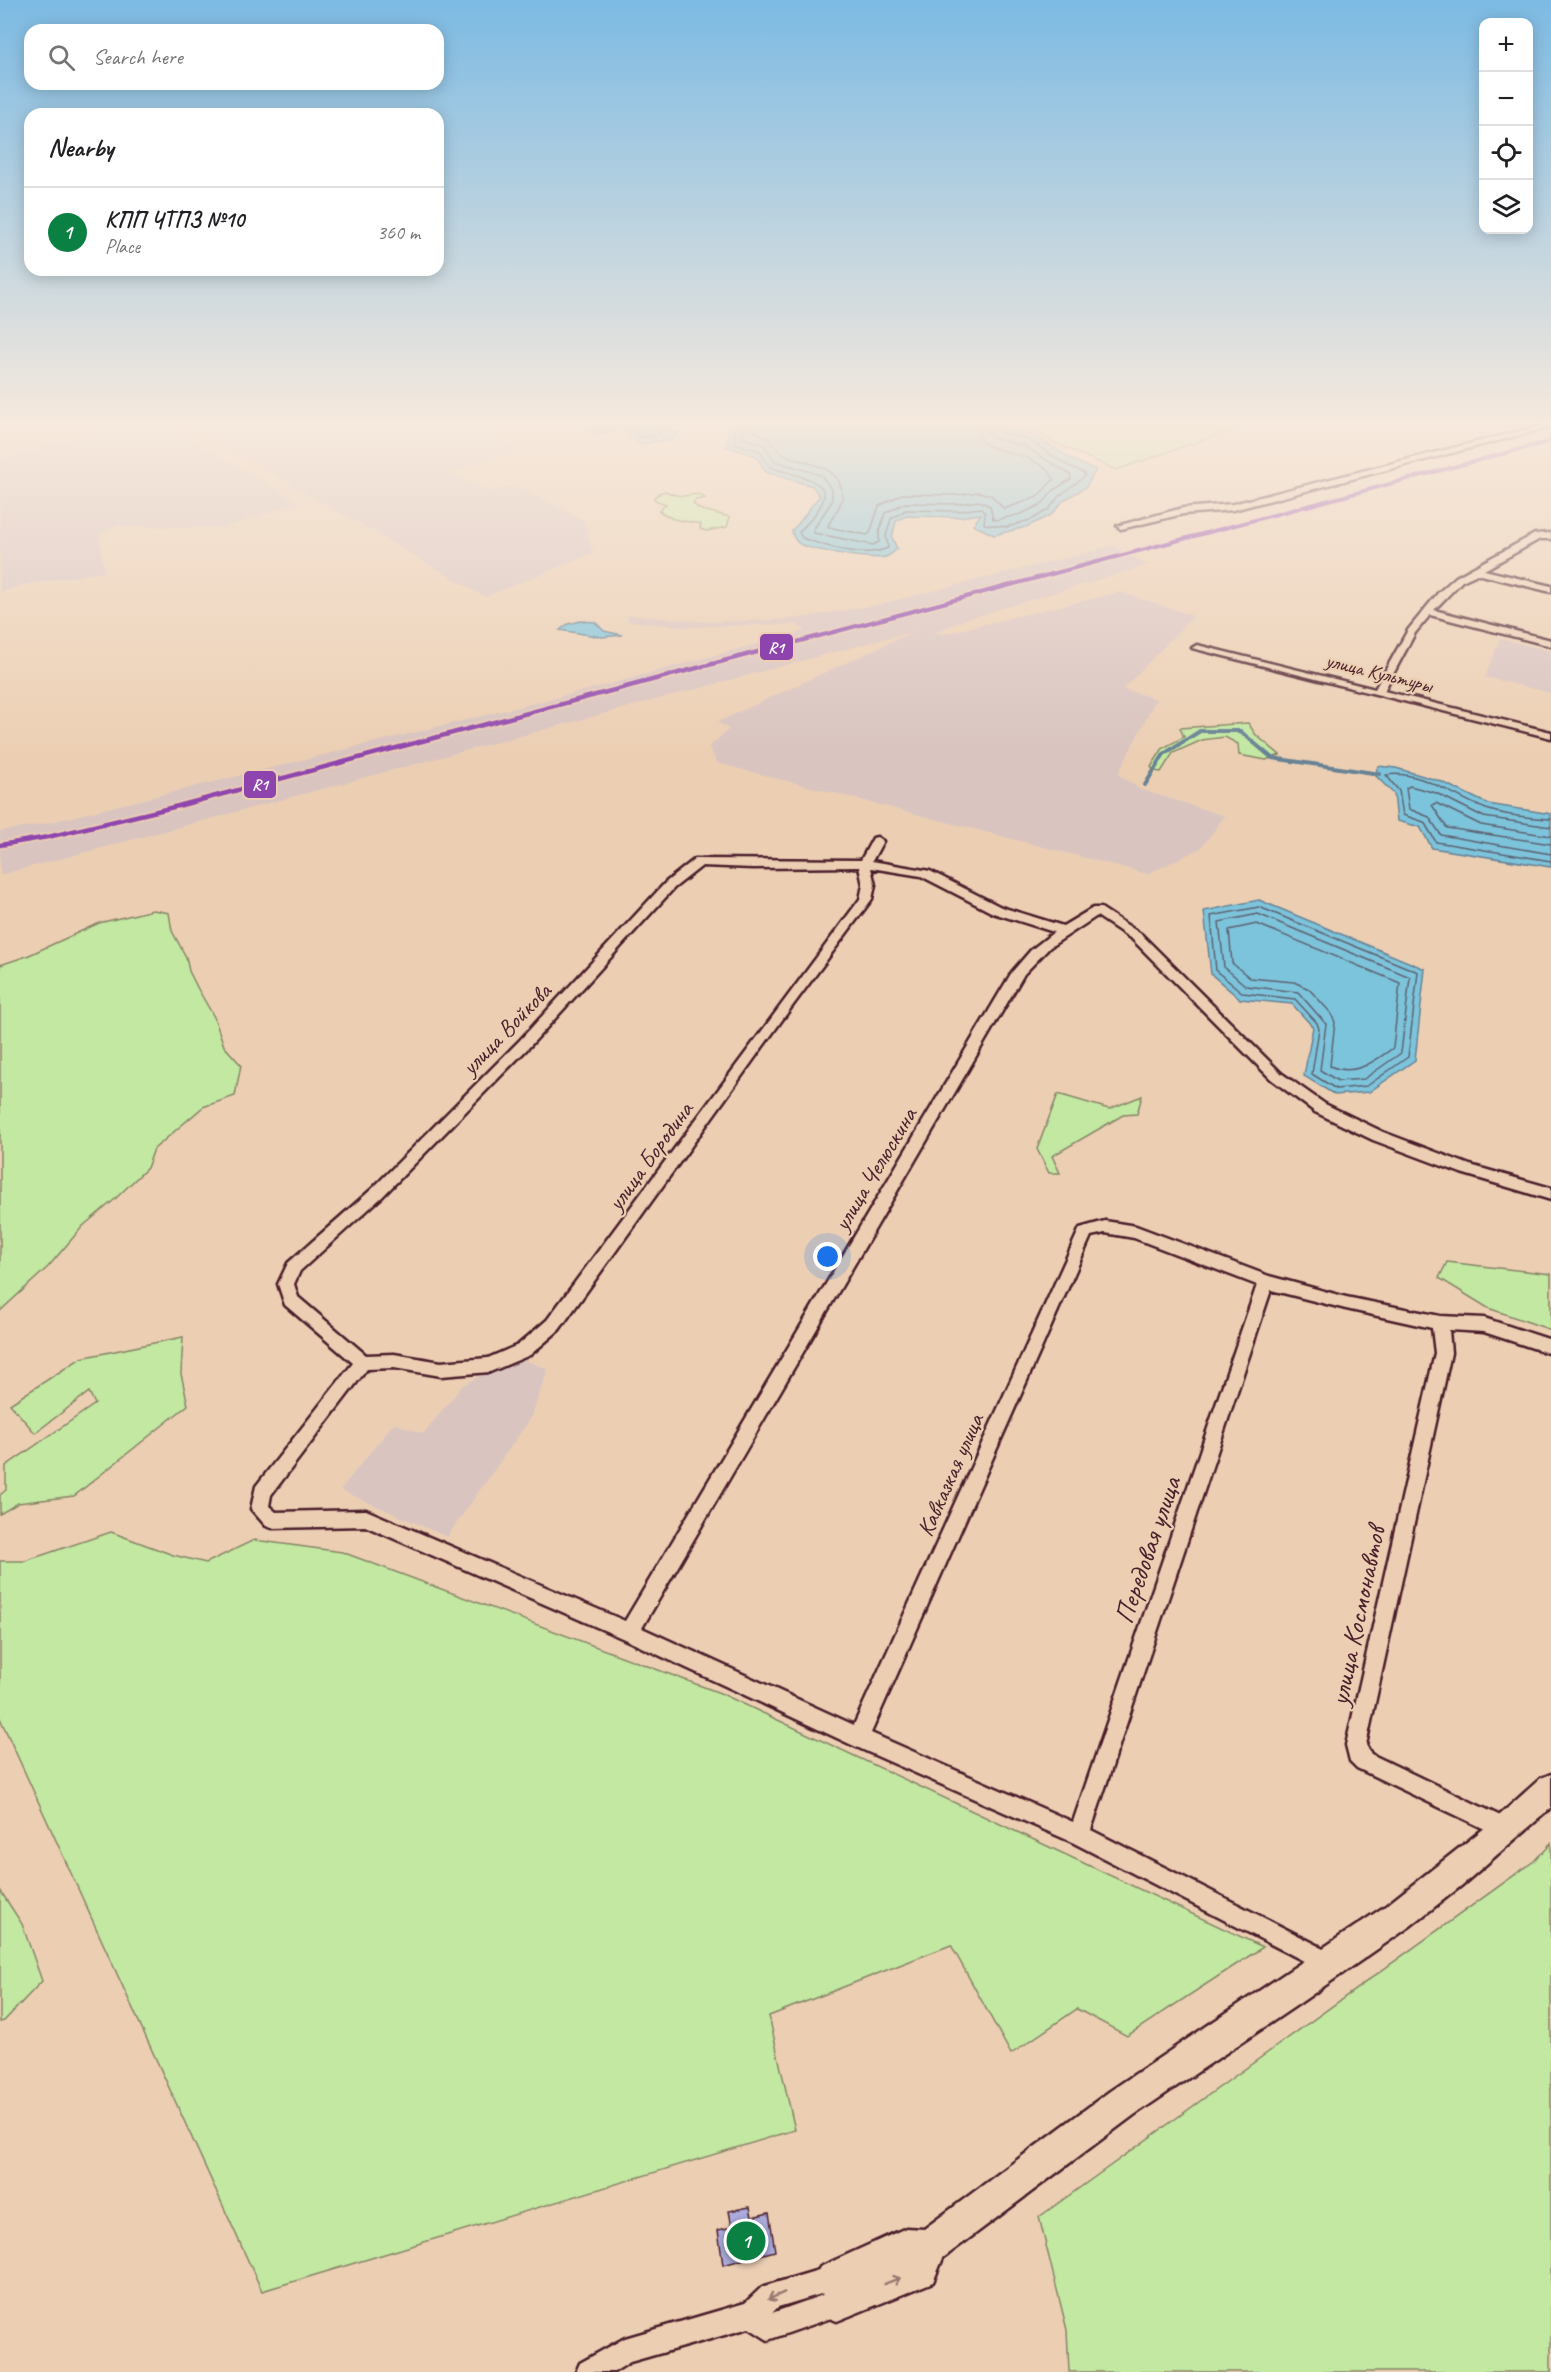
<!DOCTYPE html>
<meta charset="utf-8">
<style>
:root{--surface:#fff;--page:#f2f2f2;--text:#202124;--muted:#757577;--line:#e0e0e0;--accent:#0b8043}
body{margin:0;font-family:Caveat,sans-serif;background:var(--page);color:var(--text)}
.controls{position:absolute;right:18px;top:18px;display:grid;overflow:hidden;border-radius:12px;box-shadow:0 3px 15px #0003}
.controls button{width:54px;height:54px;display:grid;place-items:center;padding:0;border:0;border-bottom:2px solid var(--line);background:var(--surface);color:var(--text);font:30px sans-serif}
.you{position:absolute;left:828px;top:1257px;width:21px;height:21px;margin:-15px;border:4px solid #fff;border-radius:50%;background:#1a73e8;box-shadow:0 0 0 9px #1a73e833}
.badge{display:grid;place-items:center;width:39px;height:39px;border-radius:50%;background:var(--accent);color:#fff;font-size:20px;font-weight:700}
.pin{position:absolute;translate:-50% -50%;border:3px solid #fff;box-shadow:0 2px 6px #0006}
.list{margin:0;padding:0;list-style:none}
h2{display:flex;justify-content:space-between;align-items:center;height:78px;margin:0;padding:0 24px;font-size:26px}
h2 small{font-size:20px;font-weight:400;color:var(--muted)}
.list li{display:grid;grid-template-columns:39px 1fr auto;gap:18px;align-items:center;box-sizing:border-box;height:90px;padding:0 24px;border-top:2px solid var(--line)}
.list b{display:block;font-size:22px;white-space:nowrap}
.list p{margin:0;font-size:20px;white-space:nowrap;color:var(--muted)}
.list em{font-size:20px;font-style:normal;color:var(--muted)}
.icon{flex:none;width:33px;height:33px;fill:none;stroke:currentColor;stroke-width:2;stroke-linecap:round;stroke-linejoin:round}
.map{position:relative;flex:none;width:1551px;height:2372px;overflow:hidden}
.search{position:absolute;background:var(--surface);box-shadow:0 3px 15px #0003;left:24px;top:24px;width:420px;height:66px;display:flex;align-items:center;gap:15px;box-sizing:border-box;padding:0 21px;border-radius:18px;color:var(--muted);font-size:22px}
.panel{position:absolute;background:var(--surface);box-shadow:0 3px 15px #0003;left:24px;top:108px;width:420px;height:168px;border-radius:18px}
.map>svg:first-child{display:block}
</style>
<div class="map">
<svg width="1551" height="2372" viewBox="0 0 1551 2372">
<rect width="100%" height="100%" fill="#eccfb3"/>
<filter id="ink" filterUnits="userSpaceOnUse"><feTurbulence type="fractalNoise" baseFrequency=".0167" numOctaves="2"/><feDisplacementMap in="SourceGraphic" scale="12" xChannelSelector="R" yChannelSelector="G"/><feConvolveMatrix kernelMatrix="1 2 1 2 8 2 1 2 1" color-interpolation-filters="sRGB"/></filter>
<g filter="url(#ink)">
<!-- built -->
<path fill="#d9c4c0" d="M130,422H159L299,502L224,528L116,526L99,535L104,572L28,584L0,592V460Z
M185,422H462L517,449L449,473L489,492L515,485L585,521L593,553L485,597Z
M1113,546L1148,565L963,620L934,633L943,634L1121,592L1193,616L1123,689L1156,699L1118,774L1139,789L1225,816L1201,848L1148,874L717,763L709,747L729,729L717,722L917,630L0,875V831L39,825L603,686L805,631L797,624L686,627L628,621L629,615L709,622L794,619L877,605Z
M1500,639L1551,651V693L1485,677Z
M516,1357L548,1369L531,1418L447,1537L340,1490L394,1423L423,1434L463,1385Z"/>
<!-- green -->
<path fill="#c2e8a2" stroke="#868466" stroke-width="1.5" d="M1020,422H1255L1116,470L1053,442Z
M665,491C669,493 675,495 680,496C691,497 696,490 705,498L696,500L693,503L699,509L730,517L727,527L706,531L700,529L701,524L673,519L659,511L666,504L655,500L654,497L659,494L658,493Z
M1248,723L1256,735L1280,755L1266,760L1239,755L1238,744L1225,737L1202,740L1173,753L1161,772L1154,771L1151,767L1163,748L1184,737L1180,728Z
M153,910L169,913L172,931L186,957L189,971L198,989L214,1017L224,1046L241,1065L235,1096L203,1107L154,1149L147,1168L114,1200L83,1226L48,1267L0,1311V965L27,956L99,923Z
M1058,1094L1109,1109L1142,1096L1137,1114L1123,1115L1052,1156L1060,1173H1049L1037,1149Z
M1447,1262L1551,1274V1330L1488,1308L1439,1278Z
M183,1337L181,1374L188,1405L74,1496L18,1503L0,1514V1495L6,1490V1466L95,1404L89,1392L35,1433L10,1404L81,1358Z
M111,1532L173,1555L206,1563L254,1540L342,1552L720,1693L1263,1947L1127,2036L1077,2009L1011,2054L951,1945L769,2016L795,2130L262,2291L0,1718V1561H25Z
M1551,1843V2372H1069L1067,2330L1039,2217L1534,1861Z
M0,1890L22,1924L42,1981L4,2021L0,2022Z"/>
<!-- water -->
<path fill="#7bc4db" stroke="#678295" stroke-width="1.5" d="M589,422H695C684,427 675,424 664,431L680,433L668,442L655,441L640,445L624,430L598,434L586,430Z
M731,422H995C1006,429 1018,428 1030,434C1055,445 1068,461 1096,470L1086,487L1064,500L1051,515L1026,527L994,535L973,525L981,514L959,517L906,516L896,521L892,537L897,549C893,552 890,556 885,557C873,560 807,550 798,543C794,539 792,535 792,530C804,520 809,506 820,496L812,486L766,472L756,456L726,446Z
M581,621L595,622L604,631L622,635L602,637L560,630L568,624Z
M1378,766L1396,768L1440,781L1488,804L1551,814V867L1432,848L1420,827L1397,821L1394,794L1375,775Z
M1259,900L1425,969L1415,1060L1369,1092L1335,1095L1304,1076L1313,1027L1292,1004L1240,999L1211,974L1204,911Z"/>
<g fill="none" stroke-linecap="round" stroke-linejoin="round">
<!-- shore -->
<path stroke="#5e6171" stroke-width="1.5" d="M594,422L599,428L626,425L642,438L659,435L661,426L666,422
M737,422L734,443L760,451L770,467C818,482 848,483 799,532L802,538C827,546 862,559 888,548L886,536L891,519L906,510L958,511L980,508L985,513L984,524L1007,527L1033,519L1049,509L1059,496L1085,476L1084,473L1067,465L1027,439L998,432L992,422
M744,422L743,438L764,445L775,461L821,475L832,490V501L813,530L814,533L873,545L879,542V533L885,513L905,503L957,504L979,501L990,506L993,519L997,520L1021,514L1042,504L1054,490L1071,479V475L1024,446L993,438L986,430L985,422
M753,422L754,431C759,434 766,436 770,440C775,444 778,451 783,454C803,464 845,464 842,498C841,509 831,516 828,527L867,535L870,533L879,506L902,494L956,495L978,492L991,495L1004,509L1037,497L1054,479C1039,451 993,455 981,440C977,434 977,428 976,422
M1551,819C1529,818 1507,816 1486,809C1456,798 1420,769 1386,775L1399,791L1403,815L1424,822L1436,842L1551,861
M1551,827L1484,817L1436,793L1410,786L1406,788L1409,809L1429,817L1441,835L1551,854
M1551,836L1481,825L1436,803L1432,805L1447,828L1551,844
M1259,907L1418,972L1408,1057L1367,1086L1336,1089L1312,1074L1319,1029L1317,1023L1295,999L1243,993L1216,971L1211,916Z
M1258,914L1410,977L1401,1053L1364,1079L1338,1081L1320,1070L1326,1024L1298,992L1246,986L1224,967L1219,922Z
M1257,924L1400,983L1393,1048C1373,1062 1355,1077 1330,1066L1335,1022L1330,1012L1309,989L1294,982L1250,978L1232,963L1229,930Z"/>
<!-- stream -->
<path stroke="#678295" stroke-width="4" d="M1145,785L1164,754L1200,731H1240L1272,758L1380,774"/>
</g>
<!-- building -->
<path fill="#acacdd" stroke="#4a1f2b" stroke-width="1.5" d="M750,2207L752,2217L769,2213L775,2251L723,2265L718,2230L732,2227L729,2211Z"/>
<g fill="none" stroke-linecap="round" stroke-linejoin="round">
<defs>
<path id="street" d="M1551,423V427L1233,510L1183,514L1121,529L1117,526L1183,508L1233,504Z
M1551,533V539H1540L1484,570L1551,586V592L1477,574L1462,581L1434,610L1551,640V646L1430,615L1415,633L1384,691L1551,732V738L1192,648L1197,645L1375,689L1408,630L1438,593L1456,577L1535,534Z
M877,837L883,841L872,861L930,871L1001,907L1063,926L1093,908H1101L1141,934L1281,1073L1325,1104L1383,1132L1470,1165L1551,1188V1200L1461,1173L1373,1140L1315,1112L1271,1079L1133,940L1097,916L1050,947L1024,974L642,1628L854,1725L1080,1228L1105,1221L1136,1226L1269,1276L1346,1297L1440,1316L1484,1318L1551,1340V1354L1484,1332L1449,1330L1451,1353L1366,1745L1371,1754L1515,1823L1518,1830L1515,1837L1508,1840L1357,1768L1350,1761L1346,1745L1435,1353L1432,1328L1346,1309L1271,1290L1091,1830L1339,1956L1342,1964L1339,1972L1331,1975L1072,1842L852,1745L622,1638L365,1526L272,1528L266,1526L251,1509L256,1486L353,1363L285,1305L278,1284L288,1263L372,1189L520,1040L666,882L695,859L861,860L873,838ZM702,866L753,868L859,867L863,885L860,899L547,1320L518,1345L488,1358L441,1362L394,1354L366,1355L298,1297L294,1284L300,1271L382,1197L530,1046L674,888ZM871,868L921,876L993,913L1054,932L1031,950L1012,972L625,1621L366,1510L276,1512L269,1506L271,1495L367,1369L394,1368L441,1376L490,1372L530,1355L559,1330L782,1020L872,899L875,885ZM1105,1233L1134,1238L1257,1285L1073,1822L871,1733L1091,1236Z
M832,2266L841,2270L845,2279L841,2288L778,2307L772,2313L837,2290L846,2294L850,2303L846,2312L837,2316L768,2340L749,2328L630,2362L614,2372H576L580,2363L625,2338L745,2303L762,2287Z"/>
<path id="secondary" d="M1551,1774V1808L1461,1886L1409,1927L1300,2003L1134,2115L943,2258L933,2282L837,2321L824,2316L819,2303L823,2293L820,2291L814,2279L820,2267L906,2228L924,2229L1110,2091L1387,1905L1491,1823L1541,1778Z"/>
</defs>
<!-- street casing -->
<use href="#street" stroke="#4a1f2b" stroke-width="5"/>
<!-- secondary casing -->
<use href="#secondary" stroke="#4a1f2b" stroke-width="5"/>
<!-- street -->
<use href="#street" fill="#eccfb3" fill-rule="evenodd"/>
<!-- secondary -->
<use href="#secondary" fill="#eccfb3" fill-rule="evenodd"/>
<defs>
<path id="rail-1-far1" d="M759,652L1551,441"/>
<path id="rail-1" d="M0,845L48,837L178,806L765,650"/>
</defs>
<!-- rail-1-far1 casing -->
<use href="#rail-1-far1" stroke="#eccfb3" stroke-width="7"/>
<!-- rail-1 casing -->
<use href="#rail-1" stroke="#eccfb3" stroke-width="8"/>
<!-- rail-1-far1 -->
<use href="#rail-1-far1" stroke="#8e44ad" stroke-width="4"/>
<!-- rail-1 -->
<use href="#rail-1" stroke="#8e44ad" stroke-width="4.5"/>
</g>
<!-- one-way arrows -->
<defs><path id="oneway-shaft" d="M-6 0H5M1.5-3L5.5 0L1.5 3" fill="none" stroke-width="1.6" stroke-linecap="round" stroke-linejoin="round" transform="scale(1.5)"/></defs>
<g stroke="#9b776f">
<use href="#oneway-shaft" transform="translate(892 2281) rotate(-21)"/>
<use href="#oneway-shaft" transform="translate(776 2296) rotate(156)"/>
</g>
</g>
<!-- sky -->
<linearGradient id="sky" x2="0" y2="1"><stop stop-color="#7cbae3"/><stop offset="0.56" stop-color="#f6e9dd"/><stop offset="1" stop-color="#f6e9dd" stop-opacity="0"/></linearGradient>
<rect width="1551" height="754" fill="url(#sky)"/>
<g text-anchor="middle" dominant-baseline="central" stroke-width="4.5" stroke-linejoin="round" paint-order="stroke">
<!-- far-street labels -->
<g font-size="20" fill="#4a1f2b" stroke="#eccfb3">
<text transform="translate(1379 673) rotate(14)">улица Культуры</text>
</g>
<!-- street labels -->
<g font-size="24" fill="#4a1f2b" stroke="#eccfb3">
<text transform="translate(506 1029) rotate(-46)">улица Войкова</text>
<text transform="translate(650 1156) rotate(-54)">улица Бородина</text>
<text transform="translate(875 1169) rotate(-59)">улица Челюскина</text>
<text transform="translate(950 1475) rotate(-66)">Кавказкая улица</text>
</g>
<!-- near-street labels -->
<g font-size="28" fill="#4a1f2b" stroke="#eccfb3">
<text transform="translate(1147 1550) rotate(-71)">Передовая улица</text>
<text transform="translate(1357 1616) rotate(-78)">улица Космонавтов</text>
</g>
</g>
<g stroke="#eccfb3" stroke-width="2">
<rect x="759" y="633" width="35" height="28" rx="6" fill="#8e44ad"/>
<rect x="243" y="770" width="34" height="29" rx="6" fill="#8e44ad"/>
</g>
<g font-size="16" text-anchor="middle" font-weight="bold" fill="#fff">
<text x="776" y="653">R1</text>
<text x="260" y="790">R1</text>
</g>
</svg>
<div class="controls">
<button>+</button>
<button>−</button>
<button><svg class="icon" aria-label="locate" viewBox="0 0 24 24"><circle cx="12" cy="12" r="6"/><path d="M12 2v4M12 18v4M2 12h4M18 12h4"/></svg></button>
<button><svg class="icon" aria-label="layers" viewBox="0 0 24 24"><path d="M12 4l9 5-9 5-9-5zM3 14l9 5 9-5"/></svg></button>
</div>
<div class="you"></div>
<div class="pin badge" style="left:746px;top:2241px">1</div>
<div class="search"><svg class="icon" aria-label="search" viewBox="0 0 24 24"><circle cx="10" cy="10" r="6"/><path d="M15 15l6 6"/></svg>Search here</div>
<section class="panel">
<h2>Nearby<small></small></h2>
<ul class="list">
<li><span class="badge">1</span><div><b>КПП ЧТПЗ №10</b><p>Place</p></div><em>360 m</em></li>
</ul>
</section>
</div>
